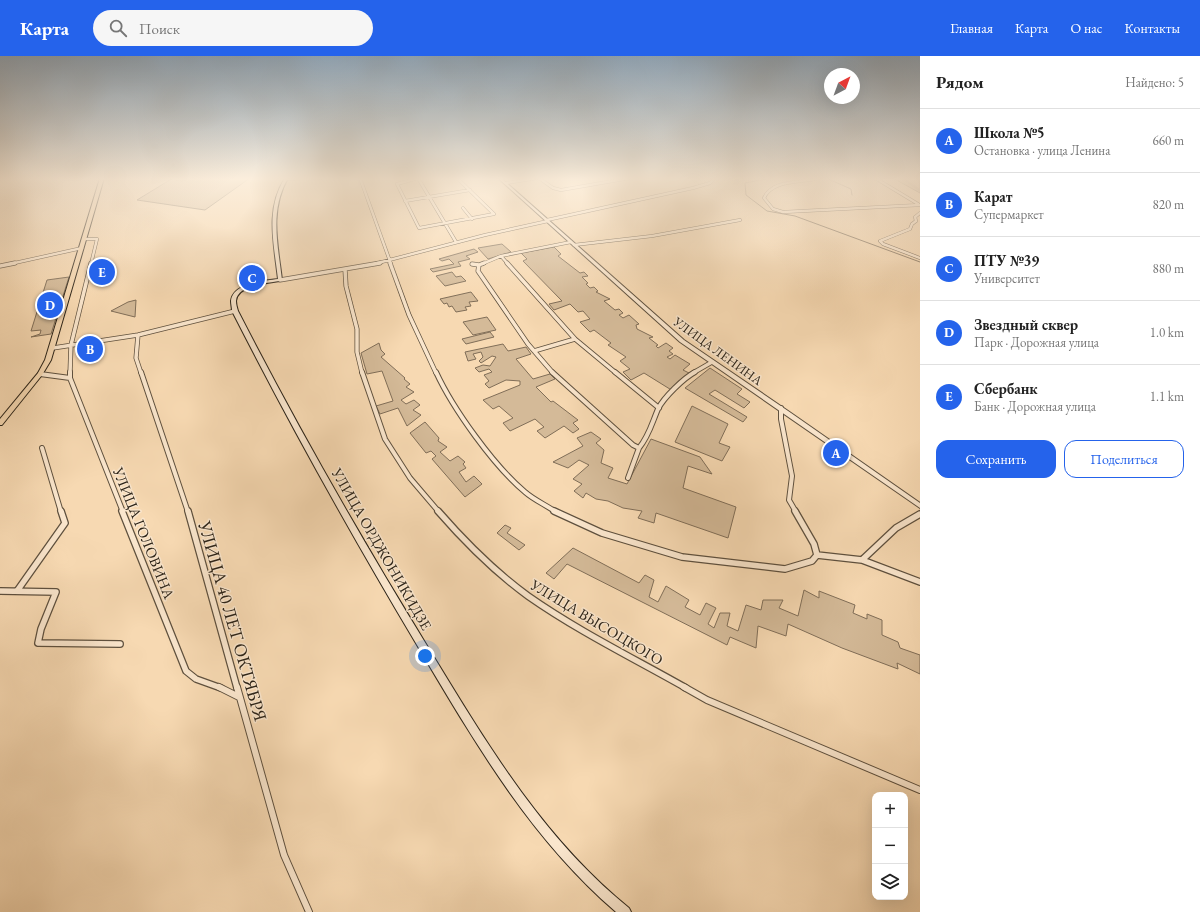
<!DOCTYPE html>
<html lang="ru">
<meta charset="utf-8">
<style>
:root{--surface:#fff;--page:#f6f6f6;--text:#222;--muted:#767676;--line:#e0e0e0;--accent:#2563eb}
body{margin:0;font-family:"EB Garamond",serif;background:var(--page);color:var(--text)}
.controls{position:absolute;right:12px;bottom:12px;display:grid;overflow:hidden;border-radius:8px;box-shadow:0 4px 16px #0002}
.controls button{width:36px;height:36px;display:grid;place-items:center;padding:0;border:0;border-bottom:1px solid var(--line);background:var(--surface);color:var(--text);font:20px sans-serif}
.compass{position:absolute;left:824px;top:12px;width:36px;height:36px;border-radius:50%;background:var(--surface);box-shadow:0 4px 16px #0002;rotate:41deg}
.you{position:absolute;left:425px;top:600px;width:14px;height:14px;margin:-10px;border:3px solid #fff;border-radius:50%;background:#1a73e8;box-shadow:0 0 0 6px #1a73e833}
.badge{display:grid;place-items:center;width:26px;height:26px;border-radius:50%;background:var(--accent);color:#fff;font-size:13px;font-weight:700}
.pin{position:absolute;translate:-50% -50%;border:2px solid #fff;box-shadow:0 1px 4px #0006}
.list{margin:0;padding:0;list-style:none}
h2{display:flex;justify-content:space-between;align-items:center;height:52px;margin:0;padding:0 16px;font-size:17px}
h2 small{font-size:13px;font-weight:400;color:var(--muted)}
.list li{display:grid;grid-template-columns:26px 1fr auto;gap:12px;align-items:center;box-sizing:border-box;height:64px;padding:0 16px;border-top:1px solid var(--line)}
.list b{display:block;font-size:15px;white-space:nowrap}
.list p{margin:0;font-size:13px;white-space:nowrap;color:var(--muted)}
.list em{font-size:13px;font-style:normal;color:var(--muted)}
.actions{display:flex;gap:8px;padding:12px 16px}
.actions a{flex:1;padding:9px 0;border:1px solid var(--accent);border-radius:12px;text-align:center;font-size:14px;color:var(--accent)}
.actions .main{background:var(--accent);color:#fff}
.icon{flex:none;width:22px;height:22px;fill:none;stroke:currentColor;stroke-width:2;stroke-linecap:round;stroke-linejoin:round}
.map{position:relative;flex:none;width:920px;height:856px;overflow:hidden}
header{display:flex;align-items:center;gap:24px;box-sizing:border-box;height:56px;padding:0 20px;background:var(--accent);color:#fff}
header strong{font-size:19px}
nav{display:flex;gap:22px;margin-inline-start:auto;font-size:14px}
.search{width:280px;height:36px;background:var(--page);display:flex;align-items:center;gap:10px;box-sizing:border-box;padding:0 14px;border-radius:22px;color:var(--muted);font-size:15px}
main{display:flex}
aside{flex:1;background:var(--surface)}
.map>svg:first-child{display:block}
</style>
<header>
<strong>Карта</strong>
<div class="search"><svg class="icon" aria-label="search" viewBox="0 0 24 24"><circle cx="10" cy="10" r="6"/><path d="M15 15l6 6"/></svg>Поиск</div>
<nav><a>Главная</a><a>Карта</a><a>О нас</a><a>Контакты</a></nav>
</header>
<main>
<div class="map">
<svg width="920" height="856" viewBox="0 0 920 856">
<rect width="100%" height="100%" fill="#f7d9b2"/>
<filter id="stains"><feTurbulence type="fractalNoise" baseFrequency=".005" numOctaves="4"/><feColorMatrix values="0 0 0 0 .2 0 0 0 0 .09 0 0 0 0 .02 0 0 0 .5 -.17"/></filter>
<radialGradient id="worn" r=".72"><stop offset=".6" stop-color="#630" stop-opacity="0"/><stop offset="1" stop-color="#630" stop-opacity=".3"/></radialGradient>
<!-- green -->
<path fill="#d4ba98" stroke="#806e58" d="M173,122H250L205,154L137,144Z
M893,122H920V137Z
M502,188L511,196L488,203L478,192Z
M554,191L561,198L558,200L580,217L584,216L588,220L582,221L588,227L586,228L590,232L594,231L598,235L596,236L610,243L604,245L615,254L619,253L623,257L619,259L623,262L629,259L639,268L636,269L637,273L653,281L649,282L658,289L656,290L658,292L666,287L673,292L669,295L673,298L667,301L670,303L675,299L690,308L683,314L693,319L673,335L644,317L631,324L623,316L630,313L620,305L626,301L608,289L611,287L594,274L590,276L580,266L590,263L583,255L578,256L570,248L554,254L549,248L562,245L523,205L527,203L521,197Z
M474,193L478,196L466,200L470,203L458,206L461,210L433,216L430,213L454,208L449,203L442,205L439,203Z
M452,216L456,221L461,220L466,225L445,230L436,220Z
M69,221L51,278L31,281L40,278L41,274L31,275L47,224Z
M471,236L478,245L469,246L471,250L465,251L467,254L456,256L452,250L449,251L447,247L444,248L440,243Z
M136,244L135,261L111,255L128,246Z
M487,261L496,274L473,279L463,266Z
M490,276L494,281L466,288L462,283Z
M379,287L381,294L385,298L381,301L405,322L404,323L410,328L406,331L414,336L401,344L406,348L414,344L420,349L413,354L421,359L407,370L398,352L380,358L376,350L393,345L382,315L367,318L361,297Z
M503,288L508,295L526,291L531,298L516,303L533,323L550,318L555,323L536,331L551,346L553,345L578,364L573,367L579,373L573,377L564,370L545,382L537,375L544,371L535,363L510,375L503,367L513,362L499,350L493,353L483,344L520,329V325L506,324L489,332L485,328L489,325L484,319L492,316L489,313L479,316L475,312L483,309L490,310L496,301L492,300L481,307L479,305L483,301L481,296L473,298L476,303L468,305L465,296Z
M710,312L742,333L737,338L750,346L744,352L715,334L709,338L747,361L743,366L685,332Z
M692,350L728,368L719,387L730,391L722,405L675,386Z
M425,366L439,382L438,385L447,391L440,396L450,405L458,400L465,406L463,408L466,412L459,416L466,426L474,420L482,428L465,441L432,403L436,400L431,395L426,397L410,377Z
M591,376L601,383L596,387L604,394L601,407L613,412L608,422L627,428L651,383L700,401L712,418L688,410L683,432L736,451L728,482L656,457L654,467L638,462L642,455L623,452L608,445L596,443L586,437L583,442L574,435L582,428L573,423L589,409L579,404L568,412L553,406L583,390L577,382Z
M505,469L511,472L507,477L525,489L519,494L497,477Z
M573,492L639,527L645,519L654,524L649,541L658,546L666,530L689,544L685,551L700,559L706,547L716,552L708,568L714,572L720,557H730L727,570L738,575L746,549L761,554L763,544H783L779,552L798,560L804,534L819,542V535L855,549L853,557L867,563V558L882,564V579L898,586L900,592L920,599V618L897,607L898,613L842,592L788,568L786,580L758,570L756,592L730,581L727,589L567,508L554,523L546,517Z"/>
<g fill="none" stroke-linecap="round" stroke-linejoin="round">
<!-- stream -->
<path stroke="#7c6b55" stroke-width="1" d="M764,122L766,123L745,127L746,139L767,155L795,160L920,206
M826,122L851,133L852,139"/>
<!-- river -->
<path fill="#b29b7e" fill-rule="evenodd" d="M900,122H904L920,133V136Z"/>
<defs>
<path id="minor-far4" d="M360,122L391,208
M418,122L397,128L419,172L494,158L457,122
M418,122L456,186
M539,122L553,132L561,134L630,122
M819,122C802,127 772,123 764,142L773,153L783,156L920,149
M875,122L918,148
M285,123L321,122
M506,127L537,122
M405,145L470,134
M463,152L472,163
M547,164L693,132L710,127L715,122
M916,165L912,168L910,173L880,185L883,188L920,202
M916,165L915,161L920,157
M85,183H97L91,208
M574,189L652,180L740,164
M501,200L508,208
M10,208L82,192
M374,208L485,179L548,165
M482,208L501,200L571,186"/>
<path id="minor-far3" d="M390,207L409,259L436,317
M484,207L479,209L478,215L528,288L553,317
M507,207L575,283L616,317
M472,208L479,209
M0,210L15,207
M345,213L346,230L357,273V296L362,317
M280,224L380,207
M138,279L136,302L141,317
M53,292L138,279L235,255
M534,295L575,283
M70,317L71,289L91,207
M693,317L712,306"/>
<path id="minor-far2" d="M70,316V322L123,456
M141,316L188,456
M362,316L385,383L410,422L439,456
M436,316C453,353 494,410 525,436C534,444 546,449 556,456
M552,316L633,389L639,392C649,380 652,367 658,353C664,341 684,322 695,316
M615,316L659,352
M40,318L70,322
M781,352V363L792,420L789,444L796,456
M42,392L61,456
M628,422L639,392"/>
<path id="minor-far1" d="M122,455L186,615L196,623L221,632
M188,455L237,632
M438,455C465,486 495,516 528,540C578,575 633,602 686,632
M554,455L602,477L682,501L785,513L812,505L817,499L862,504L896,472L920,458
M795,455L814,488L817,499
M862,504L920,526
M0,535L56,536L41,573L38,587L120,588
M17,535L65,467L61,455"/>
<path id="minor" d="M219,631L239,641
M237,631L284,799L309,856
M684,631L707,644L920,734"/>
<path id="tertiary" d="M498,122H501L684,284L791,357L920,447V452L680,286Z"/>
<path id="secondary" d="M285,122H288C269,155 278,189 282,224L280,225C267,227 237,229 236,245C236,248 237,252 238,255C296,368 359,479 426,588C484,683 541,781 629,852L631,856H616C530,782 474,685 417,589C352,480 290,369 232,255C232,252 231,248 231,245C233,227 263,225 278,223C274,188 265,153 285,122Z"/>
<path id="primary" d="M100,122H104L51,304L42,319L2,369H0V363L38,317L45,304Z"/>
</defs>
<!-- minor-far4 casing -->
<use href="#minor-far4" stroke="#5e503e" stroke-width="3.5"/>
<!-- minor-far3 casing -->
<use href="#minor-far3" stroke="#5e503e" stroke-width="5"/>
<!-- minor-far2 casing -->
<use href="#minor-far2" stroke="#5e503e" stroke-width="6"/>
<!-- minor-far1 casing -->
<use href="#minor-far1" stroke="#5e503e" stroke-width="8"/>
<!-- minor casing -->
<use href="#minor" stroke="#5e503e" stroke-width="8"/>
<!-- tertiary casing -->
<use href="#tertiary" stroke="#5e503e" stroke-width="2"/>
<!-- secondary casing -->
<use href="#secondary" stroke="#2b2318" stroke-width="2"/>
<!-- primary casing -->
<use href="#primary" stroke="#2b2318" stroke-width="2"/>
<!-- minor-far4 -->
<use href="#minor-far4" stroke="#fae6cd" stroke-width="2.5"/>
<!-- minor-far3 -->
<use href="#minor-far3" stroke="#fae6cd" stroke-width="3.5"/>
<!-- minor-far2 -->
<use href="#minor-far2" stroke="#fae6cd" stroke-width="4"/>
<!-- minor-far1 -->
<use href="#minor-far1" stroke="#fae6cd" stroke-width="5.5"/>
<!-- minor -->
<use href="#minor" stroke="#fae6cd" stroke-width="6"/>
<!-- tertiary -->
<use href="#tertiary" fill="#fae6cd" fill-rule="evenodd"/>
<!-- secondary -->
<use href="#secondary" fill="#fae6cd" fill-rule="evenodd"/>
<!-- primary -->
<use href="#primary" fill="#f7d9b2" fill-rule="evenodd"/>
</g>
<!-- sky -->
<linearGradient id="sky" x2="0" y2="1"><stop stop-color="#92aabe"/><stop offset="0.51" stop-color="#fbeedc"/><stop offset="1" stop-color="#fbeedc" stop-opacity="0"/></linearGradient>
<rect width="920" height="241" fill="url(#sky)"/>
<g text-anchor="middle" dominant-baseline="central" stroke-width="3" stroke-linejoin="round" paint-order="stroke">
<!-- far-street labels -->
<g font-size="13" fill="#2b2318" stroke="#fae6cd">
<text transform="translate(718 295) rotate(36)">УЛИЦА ЛЕНИНА</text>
</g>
<!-- street labels -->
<g font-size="15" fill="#2b2318" stroke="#fae6cd">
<text transform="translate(144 477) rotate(68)">УЛИЦА ГОЛОВИНА</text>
<text transform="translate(382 493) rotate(60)">УЛИЦА ОРДЖОНИКИДЗЕ</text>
<text transform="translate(597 566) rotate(31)">УЛИЦА ВЫСОЦКОГО</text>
</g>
<!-- near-street labels -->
<g font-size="18" fill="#2b2318" stroke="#fae6cd">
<text transform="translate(233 565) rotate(74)">УЛИЦА 40 ЛЕТ ОКТЯБРЯ</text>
</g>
</g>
<rect width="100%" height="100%" filter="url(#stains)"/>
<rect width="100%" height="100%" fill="url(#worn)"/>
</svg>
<div class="controls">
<button>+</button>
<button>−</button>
<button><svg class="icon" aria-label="layers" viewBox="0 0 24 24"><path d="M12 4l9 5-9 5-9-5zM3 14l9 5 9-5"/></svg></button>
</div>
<svg class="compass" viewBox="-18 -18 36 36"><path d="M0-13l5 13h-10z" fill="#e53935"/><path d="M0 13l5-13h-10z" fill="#767676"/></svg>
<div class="you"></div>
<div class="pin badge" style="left:836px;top:397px">A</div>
<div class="pin badge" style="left:90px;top:293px">B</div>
<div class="pin badge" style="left:252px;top:222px">C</div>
<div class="pin badge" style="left:50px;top:249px">D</div>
<div class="pin badge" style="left:102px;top:216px">E</div>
</div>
<aside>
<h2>Рядом<small>Найдено: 5</small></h2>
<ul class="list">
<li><span class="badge">A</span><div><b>Школа №5</b><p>Остановка · улица Ленина</p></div><em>660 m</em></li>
<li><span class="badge">B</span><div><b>Карат</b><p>Супермаркет</p></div><em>820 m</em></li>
<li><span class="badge">C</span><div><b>ПТУ №39</b><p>Университет</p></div><em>880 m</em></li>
<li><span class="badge">D</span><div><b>Звездный сквер</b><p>Парк · Дорожная улица</p></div><em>1.0 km</em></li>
<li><span class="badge">E</span><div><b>Сбербанк</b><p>Банк · Дорожная улица</p></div><em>1.1 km</em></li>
</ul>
<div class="actions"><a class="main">Сохранить</a><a>Поделиться</a></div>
</aside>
</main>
